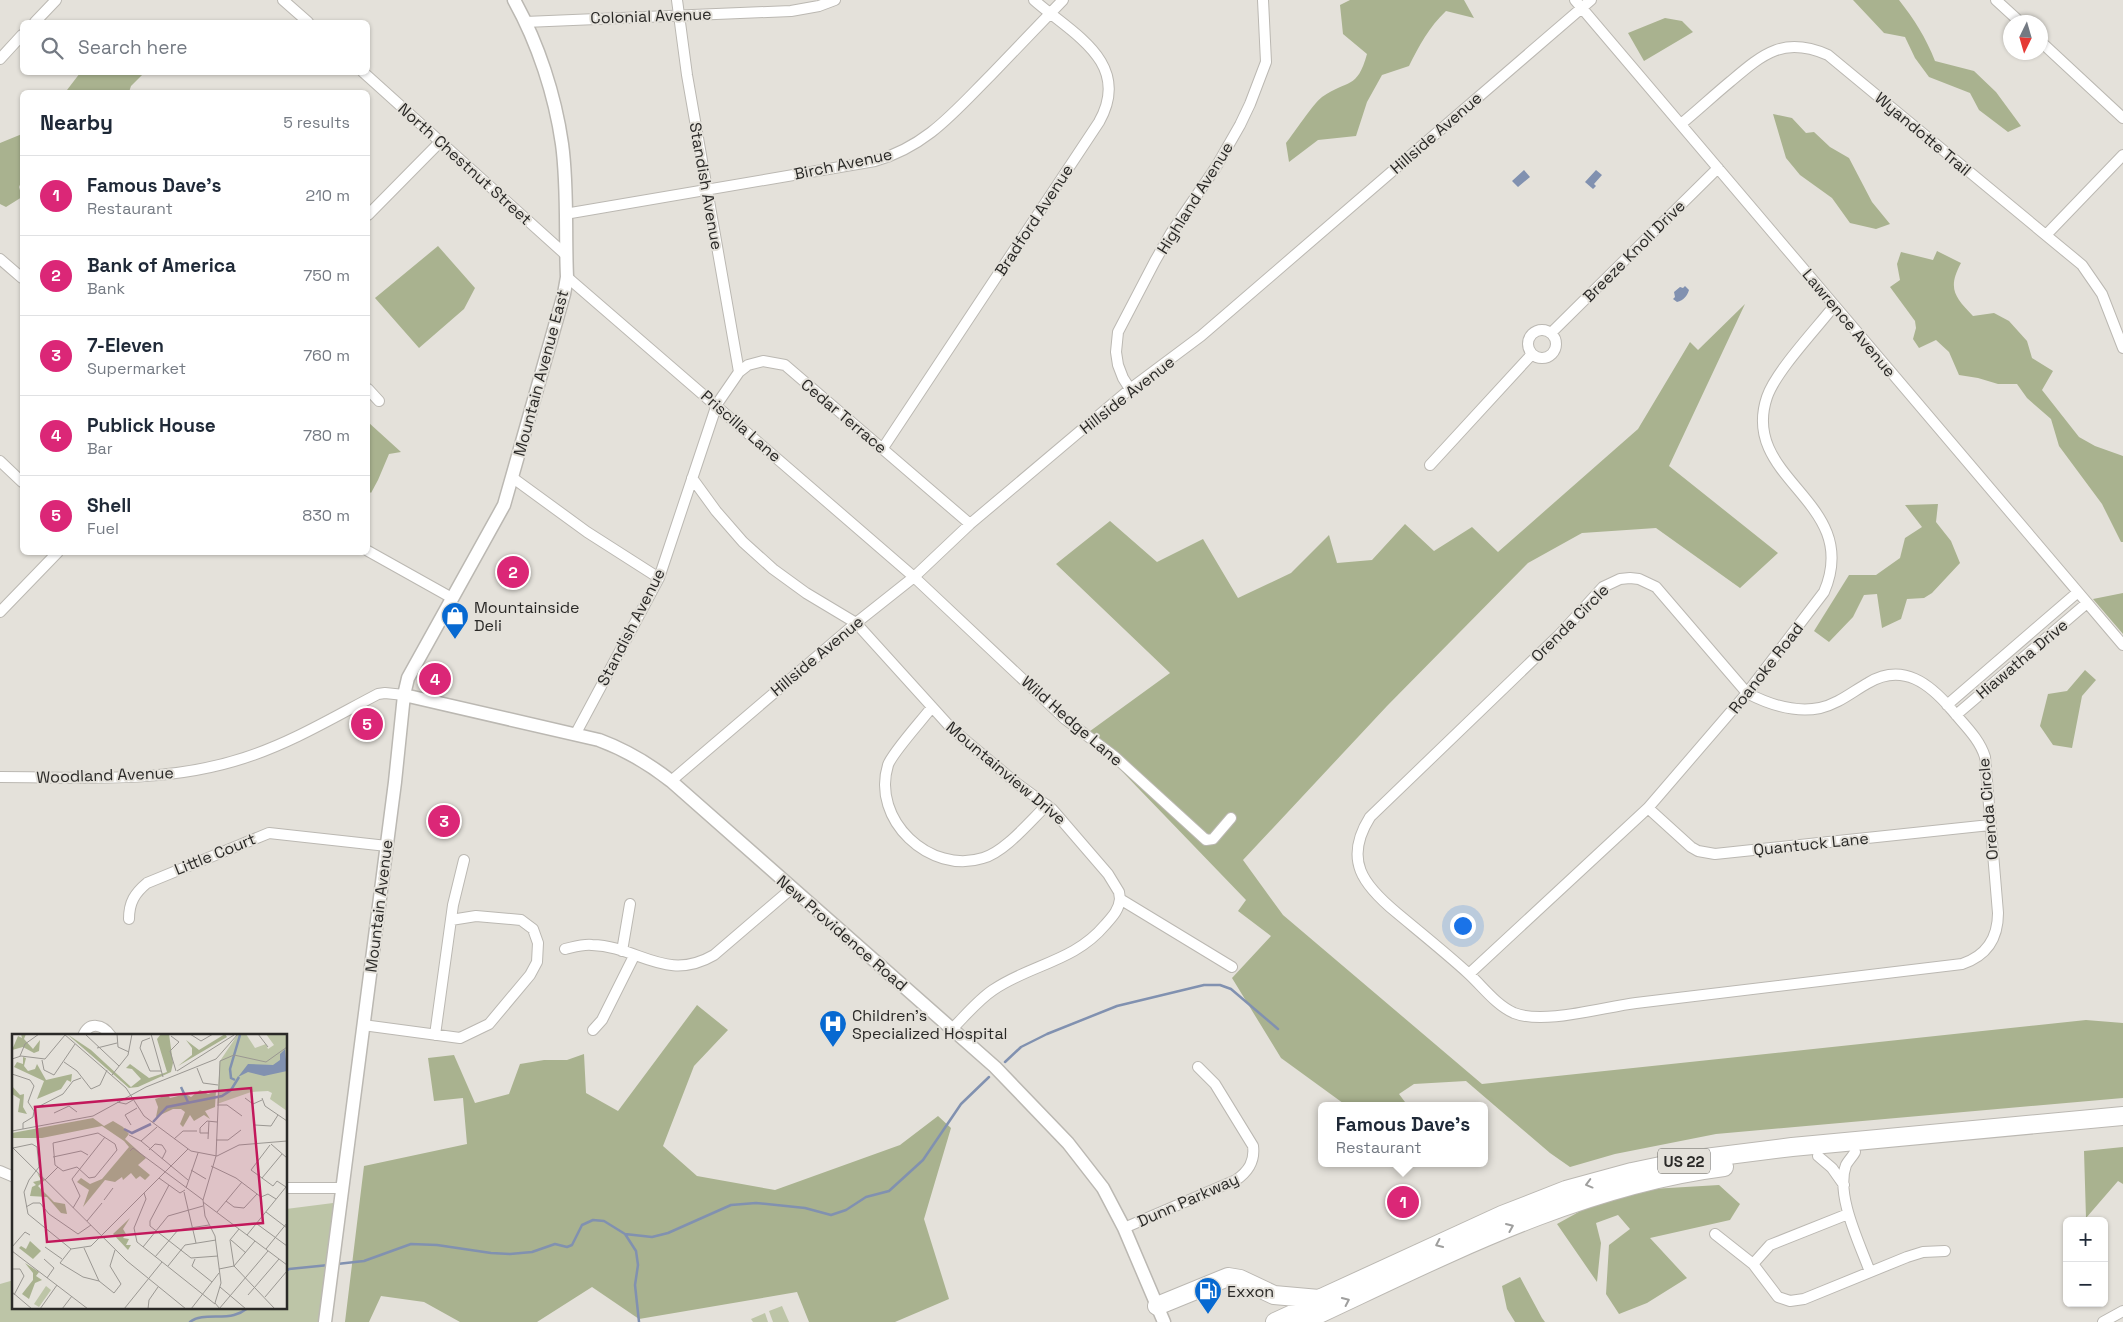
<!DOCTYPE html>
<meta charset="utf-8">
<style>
:root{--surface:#fff;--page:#f6f6f7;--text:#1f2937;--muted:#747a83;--line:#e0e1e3;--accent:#db2777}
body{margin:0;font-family:"Space Grotesk",sans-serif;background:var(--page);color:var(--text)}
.controls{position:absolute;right:15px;bottom:15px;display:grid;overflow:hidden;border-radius:8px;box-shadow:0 1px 4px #0004}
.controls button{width:45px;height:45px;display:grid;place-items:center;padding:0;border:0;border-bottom:1px solid var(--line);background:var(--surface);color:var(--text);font:25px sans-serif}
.compass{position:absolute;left:2003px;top:15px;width:45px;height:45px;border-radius:50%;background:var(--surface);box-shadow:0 1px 4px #0004;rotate:185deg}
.you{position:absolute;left:1462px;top:925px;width:18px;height:18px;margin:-12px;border:4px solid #fff;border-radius:50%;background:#1a73e8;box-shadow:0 0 0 8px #1a73e833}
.badge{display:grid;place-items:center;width:32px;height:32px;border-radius:50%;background:var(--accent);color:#fff;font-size:16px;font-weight:700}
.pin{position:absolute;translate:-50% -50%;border:2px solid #fff;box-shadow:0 1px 5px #0006}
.popup{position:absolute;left:1318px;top:1102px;width:170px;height:65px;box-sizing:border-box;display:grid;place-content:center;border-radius:8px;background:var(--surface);filter:drop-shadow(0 1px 4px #0005);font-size:16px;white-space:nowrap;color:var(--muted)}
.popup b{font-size:19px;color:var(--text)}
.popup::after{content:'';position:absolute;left:50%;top:100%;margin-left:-10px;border:10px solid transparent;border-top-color:var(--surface)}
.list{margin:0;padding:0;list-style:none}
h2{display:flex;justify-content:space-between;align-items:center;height:65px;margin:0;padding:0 20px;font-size:21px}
h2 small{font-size:16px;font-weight:400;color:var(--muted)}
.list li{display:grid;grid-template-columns:32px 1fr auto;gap:15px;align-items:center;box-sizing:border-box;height:80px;padding:0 20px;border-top:1px solid var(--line)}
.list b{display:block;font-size:19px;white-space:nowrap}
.list p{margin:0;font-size:16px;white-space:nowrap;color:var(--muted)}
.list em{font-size:16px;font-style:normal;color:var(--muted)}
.icon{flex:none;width:28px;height:28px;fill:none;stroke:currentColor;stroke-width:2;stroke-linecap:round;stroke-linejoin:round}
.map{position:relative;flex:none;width:2123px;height:1322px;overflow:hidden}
.search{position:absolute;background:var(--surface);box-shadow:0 1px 4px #0004;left:20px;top:20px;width:350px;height:55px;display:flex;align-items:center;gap:12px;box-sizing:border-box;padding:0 18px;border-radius:8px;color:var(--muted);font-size:19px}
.panel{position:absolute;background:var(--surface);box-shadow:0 1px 4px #0004;left:20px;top:90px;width:350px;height:465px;border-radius:8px}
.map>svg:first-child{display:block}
</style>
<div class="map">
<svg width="2123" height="1322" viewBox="0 0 2123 1322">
<rect width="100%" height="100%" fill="#e4e1da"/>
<!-- green -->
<path fill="#bdc5a7" d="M341,1202L325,1322H0V1284L14,1280V1308H286V1209Z
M782,1306L789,1322H773L769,1311Z
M765,1313L768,1322H753L751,1319Z"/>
<!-- forest -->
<path fill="#a9b28f" d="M1350,0H1464L1474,18L1446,11C1429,27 1419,46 1409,66L1382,75L1367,102L1356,136L1318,140L1289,162L1286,143C1295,132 1312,105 1322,97C1348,79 1357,90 1367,54L1343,34L1340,5Z
M1853,0H1899C1914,19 1926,38 1935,61L1974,71L1996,92L2021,126L2008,132L1979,110L1970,93L1929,77L1915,58L1905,37L1884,33Z
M1665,18L1682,21L1693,32L1644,61L1628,33Z
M80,73V72L144,73L131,86L129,92H63L67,90Z
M1773,114L1792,118L1806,133L1814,132L1830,147L1849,158L1872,202L1890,224L1876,229L1850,223L1832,198L1800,175L1786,158Z
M22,134V180L19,187L22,197L6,207L0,204V143Z
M438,246L475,288L464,309L419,348L375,298Z
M1937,251L1961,263C1947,289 1955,297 1973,316L1994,313L2009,321L2027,341L2032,358L2053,371L2042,390L2079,437L2095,446L2123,456V542H2121L2102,504L2059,446L2051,419L2027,398L2017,384H1998L1978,378L1959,375L1949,352L1936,340L1919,348L1913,339L1916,328L1915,321L1890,287L1900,280L1897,264L1901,252L1933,260Z
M1745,304L1669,466L1778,553L1740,588L1656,528L1582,533L1528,563L1387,706L1243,860L1283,915L1482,1084L2086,1020L2123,1023V1098L1716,1134L1615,1154L1570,1167L1550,1153L1466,1081L1414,1084L1399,1094L1408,1106H1347L1281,1058L1232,978L1271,936L1238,911L1246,900L1086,734L1170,673L1056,564L1110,521L1157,562L1203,539L1238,598L1291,573L1329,535L1337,563L1372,560L1405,524L1434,551L1472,527L1498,552L1638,429L1690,342L1698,350Z
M368,422L401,452L389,454L378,480L371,493L368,490Z
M1938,504L1936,522L1951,541L1960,563L1932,593L1924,598L1907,599L1901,619L1882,628L1877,594L1864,595L1853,617L1829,642L1814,631L1849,575H1876L1900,558L1905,538L1922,527L1905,505Z
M2123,593V634L2093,599Z
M2085,670L2096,680L2082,696L2072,748L2053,745L2040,726L2048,694L2067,691Z
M697,1005L728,1030L694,1066L663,1146L697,1176L775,1190L900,1145L938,1116L951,1128L924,1219L949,1299L895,1322H809L797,1292L639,1319L592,1287L537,1322H460L424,1302L381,1296L369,1322H345L364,1166L467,1144L463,1098L434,1101L428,1058L454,1055L475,1103L509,1094L520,1064L544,1060H567L584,1054L586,1093L618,1111Z
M2123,1147V1184L2118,1181L2086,1218L2084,1151Z
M1719,1185L1740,1204L1730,1220L1650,1238L1687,1278L1647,1303L1619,1314L1606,1294L1609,1245L1630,1229L1618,1215L1596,1223L1601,1243L1597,1282L1557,1224L1595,1203L1652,1189Z
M1520,1277L1542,1318L1545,1322H1515L1507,1309L1502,1286Z"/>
<!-- water -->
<path fill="#8191b0" d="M1524,170L1530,177L1518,187L1512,181Z
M1596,170L1602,175L1594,184L1596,186L1593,189L1585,182Z
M1685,286L1689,290C1687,296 1684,300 1677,302L1673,299L1675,297L1674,292L1680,287L1683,288Z"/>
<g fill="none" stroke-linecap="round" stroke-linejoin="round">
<!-- stream -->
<path stroke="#8191b0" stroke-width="2.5" d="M1005,1062L1021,1047L1047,1034L1117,1006L1204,985H1220L1231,989L1278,1029
M625,1234L636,1251L638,1265L635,1285L639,1322
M337,1264L364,1261L411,1244L437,1245L491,1253L510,1254L532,1252L555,1244L567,1247L572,1245L582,1225L593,1220L604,1221L625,1234L652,1237L668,1233L731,1205L756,1203L805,1208L831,1215L846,1210L866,1197L889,1191L923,1160L961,1104L989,1077
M286,1271L289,1269L329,1265
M190,1322C201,1313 220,1319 234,1315C238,1314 244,1311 248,1308"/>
<defs>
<path id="minor" d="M283,0L308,22
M677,0L687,75L739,372
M1575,0L2123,645
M1996,0L2020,22
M35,22L56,0
M525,22L791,11L819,6L835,0
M2040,41L2123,118
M0,59L22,35
M363,72L566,255
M1681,124C1698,110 1714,95 1731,81C1764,53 1784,36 1828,55L2082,265L2102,294L2123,348
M565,214L875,161C927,146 954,112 991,75C1015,50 1039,25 1063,0
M368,215L440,142
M2046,235L2123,155
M0,259L22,278
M567,277L914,577L1065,719L1114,756L1206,840L1213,839L1231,818
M1528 344a14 14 0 1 1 28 0a14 14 0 1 1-28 0Z
M1551,333L1718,168
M368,389L379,401
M1130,389L1123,378L1118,365L1116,352L1118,332L1155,261L1171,233L1216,167L1240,125L1250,104L1266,62L1263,0
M883,448L1099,122C1133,62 1071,33 1034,0
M0,461L22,482
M1430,465L1532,354
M513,478L587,532L659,578
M692,478L716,511L743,542L773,569L806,593L856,623L952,729L1015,782L1052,809L1108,874L1119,892L1120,899L1232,967
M368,551L452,598
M1630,578L1639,579L1656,587L1747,693C1770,705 1795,713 1820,708C1838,704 1852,692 1868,683C1903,662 1930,684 1952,710C1964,725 1979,738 1985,757L1998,913C1998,939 1986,956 1962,964C1854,976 1745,989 1636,1003C1603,1007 1544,1025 1514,1013C1496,1005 1483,987 1469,974C1446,953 1421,933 1397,913C1363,885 1343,860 1370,817L1560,634L1603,587L1620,579Z
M0,612L58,552
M1947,705L2078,592
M932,707C923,719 892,753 888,765C871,820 930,875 983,858C1005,852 1030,821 1047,805
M1956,715L2087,603
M576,733L659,578L717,404L739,372L748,365L763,361L785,365L970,524
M0,777C82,777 165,784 244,758C291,743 334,717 378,694L385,693L404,695
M671,781L856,623L914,577L970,524L1130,389L1201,336L1591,0
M1648,808L1691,847L1698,851L1715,854L1990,825
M129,919C129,902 135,893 147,883L269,833L387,846
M565,949C574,947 583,944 592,945C638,946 666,983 714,955L791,889
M622,951L630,904
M1469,974L1648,808L1747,693L1824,592C1863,501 1739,480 1767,397C1776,371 1816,329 1834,306
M363,1025L460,1038L489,1024L530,975L537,962L538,943L533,929L521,920L476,916L451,920
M952,1029C965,1016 978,1000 993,990C1031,964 1074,962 1105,925C1112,917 1119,910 1120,899
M593,1030L602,1020L634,956
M435,1035L453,905L464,860
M83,1036C89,1021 103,1024 111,1036
M1855,1152C1853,1156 1848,1161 1846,1165C1835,1195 1860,1244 1870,1272
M1818,1156L1832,1168L1844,1185
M0,1171L14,1177
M286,1188H342
M1124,1228L1236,1180C1249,1171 1255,1161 1253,1146L1215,1084L1198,1067
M1715,1234L1753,1264L1778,1297L1790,1301L1804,1299L1907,1257L1923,1252L1945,1251
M1753,1264L1770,1245L1848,1214
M2103,1322L2123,1311"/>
<path id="tertiary" d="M404,695L599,740C626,750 648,763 671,781L995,1067L1068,1143L1103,1188L1124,1228L1164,1322
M325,1322L395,782L404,695L408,678L504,505L564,294L567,277C565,233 568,187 562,144C555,95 538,43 514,0"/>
<path id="trunk" d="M1157,1306L1228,1277L1240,1279L1274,1295L1319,1299
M1275,1322L1310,1306L1319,1299L1502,1215L1566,1190L1632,1172L1689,1160L1792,1147L2123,1116
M1302,1322C1438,1259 1574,1186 1724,1167"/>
</defs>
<!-- minor casing -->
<use href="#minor" stroke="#bbb8b2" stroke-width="12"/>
<!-- tertiary casing -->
<use href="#tertiary" stroke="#bbb8b2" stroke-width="15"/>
<!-- trunk casing -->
<use href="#trunk" stroke="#bbb8b2" stroke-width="20"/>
<!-- minor -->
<use href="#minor" stroke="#fff" stroke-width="10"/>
<!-- tertiary -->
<use href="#tertiary" stroke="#fff" stroke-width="12"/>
<!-- trunk -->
<use href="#trunk" stroke="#fff" stroke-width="18"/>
</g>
<!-- one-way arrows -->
<defs><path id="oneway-chevron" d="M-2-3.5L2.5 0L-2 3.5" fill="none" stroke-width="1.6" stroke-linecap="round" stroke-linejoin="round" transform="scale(1.25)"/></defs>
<g stroke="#9f9f9e">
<use href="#oneway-chevron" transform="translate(1589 1184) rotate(165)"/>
<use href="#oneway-chevron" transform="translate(1510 1227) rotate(-23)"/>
<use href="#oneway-chevron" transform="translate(1439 1244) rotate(155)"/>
<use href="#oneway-chevron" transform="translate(1346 1301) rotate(-25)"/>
</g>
<!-- icons -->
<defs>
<symbol id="shop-pin" viewBox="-11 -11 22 30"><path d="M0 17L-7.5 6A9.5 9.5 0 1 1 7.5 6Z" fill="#0769d1" stroke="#e4e1da"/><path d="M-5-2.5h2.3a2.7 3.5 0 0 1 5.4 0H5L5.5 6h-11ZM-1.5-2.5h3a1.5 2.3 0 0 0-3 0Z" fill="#fff"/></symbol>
<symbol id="hospital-pin" viewBox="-11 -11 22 30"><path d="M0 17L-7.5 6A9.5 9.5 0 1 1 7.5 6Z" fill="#0769d1" stroke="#e4e1da"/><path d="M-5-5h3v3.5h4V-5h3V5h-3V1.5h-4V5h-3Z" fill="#fff"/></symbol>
<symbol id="fuel-pin" viewBox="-11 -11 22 30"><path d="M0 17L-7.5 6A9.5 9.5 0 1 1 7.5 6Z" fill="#0769d1" stroke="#e4e1da"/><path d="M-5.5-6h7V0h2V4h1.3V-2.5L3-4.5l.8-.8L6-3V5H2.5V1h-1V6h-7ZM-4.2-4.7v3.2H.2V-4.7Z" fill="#fff"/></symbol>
</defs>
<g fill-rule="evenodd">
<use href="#shop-pin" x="439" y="600" width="32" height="43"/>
<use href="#hospital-pin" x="817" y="1008" width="32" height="43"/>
<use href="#fuel-pin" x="1192" y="1275" width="32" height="43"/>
</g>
<g text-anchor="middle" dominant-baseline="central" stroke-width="4" stroke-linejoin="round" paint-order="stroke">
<!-- shield labels -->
<rect fill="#e4e1da" stroke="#62605d" stroke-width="1" x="1658" y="1148.5" width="52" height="25" rx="4"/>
<g font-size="15" font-weight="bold" fill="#2a2927">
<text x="1684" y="1161">US 22</text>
</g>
<!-- street labels -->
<g font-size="16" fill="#2a2927" stroke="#e4e1da">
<text transform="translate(651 16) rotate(-2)">Colonial Avenue</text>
<text transform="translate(1436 133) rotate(-41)">Hillside Avenue</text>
<text transform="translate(1923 134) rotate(40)">Wyandotte Trail</text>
<text transform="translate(465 164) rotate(42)">North Chestnut Street</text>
<text transform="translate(843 164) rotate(-12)">Birch Avenue</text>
<text transform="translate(706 186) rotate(80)">Standish Avenue</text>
<text transform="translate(1195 198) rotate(-58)">Highland Avenue</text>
<text transform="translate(1034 220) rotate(-57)">Bradford Avenue</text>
<text transform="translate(1634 251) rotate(-45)">Breeze Knoll Drive</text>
<text transform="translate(1849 323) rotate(50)">Lawrence Avenue</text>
<text transform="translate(541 373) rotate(-75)">Mountain Avenue East</text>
<text transform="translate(1127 395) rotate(-38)">Hillside Avenue</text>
<text transform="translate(844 416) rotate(40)">Cedar Terrace</text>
<text transform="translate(741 426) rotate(41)">Priscilla Lane</text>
<text transform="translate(1570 623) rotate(-45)">Orenda Circle</text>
<text transform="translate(631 627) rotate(-63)">Standish Avenue</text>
<text transform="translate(817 656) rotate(-40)">Hillside Avenue</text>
<text transform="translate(2022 659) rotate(-40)">Hiawatha Drive</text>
<text transform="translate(1766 668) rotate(-52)">Roanoke Road</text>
<text transform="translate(1072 721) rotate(41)">Wild Hedge Lane</text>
<text transform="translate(1006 773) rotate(40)">Mountainview Drive</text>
<text transform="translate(105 775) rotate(-2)">Woodland Avenue</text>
<text transform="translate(1988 809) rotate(-95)">Orenda Circle</text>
<text transform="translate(1811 844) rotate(-6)">Quantuck Lane</text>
<text transform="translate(215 854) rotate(-22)">Little Court</text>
<text transform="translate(379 906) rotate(-83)">Mountain Avenue</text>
<text transform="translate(842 933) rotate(41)">New Providence Road</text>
<text transform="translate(1188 1200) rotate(-24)">Dunn Parkway</text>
</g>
<!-- poi labels -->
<g font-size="16" fill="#2a2927" stroke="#e4e1da" text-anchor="start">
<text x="474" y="607">Mountainside<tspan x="474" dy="18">Deli</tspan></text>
<text x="852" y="1015">Children's<tspan x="852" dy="18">Specialized Hospital</tspan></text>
<text x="1227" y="1291">Exxon</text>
</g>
</g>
<!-- overview -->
<g transform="translate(12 1034)">
<rect width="275" height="275" fill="#e4e1da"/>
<path d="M226,0H234L243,14L254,10L256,15L262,11L254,0H275V77L258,65L260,59L256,57L239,58L205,70L208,27ZM34,252L39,256L27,273L22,270Z" fill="#bdc5a7"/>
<path d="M9,0H14L12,5L21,15L28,6L27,17L22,19L11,13L0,16L6,2L10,4ZM55,0L79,16L119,53L129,45L120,35L114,34L118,30L137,44L155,38L145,5L149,0H157L161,29L159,38L126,53L117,54ZM213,0L215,3L166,32L180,21V14L174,6L187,16ZM11,23L14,24L12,32L16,37L23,35L25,30L34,46L60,40L59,48L55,46L49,55L25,65L32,47L2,33L5,28L11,30ZM0,52L8,61L12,60L11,73L15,80L6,78L8,65L0,60ZM188,56L196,60L204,57L203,73L193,77L198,85L192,81L182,87L178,81L171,93L168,90L173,78L169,75H161L144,83L146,73L143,65L156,61L158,64L174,60L179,63ZM81,84L92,92L101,87L111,93L117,100L113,105L134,124L126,131L138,141L133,146L128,142L124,145L119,139L111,146L110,143L103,148L93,146L71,173L77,156L65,148L69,144L78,150L90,145L117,113L112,107L90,92L30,104H0V99ZM25,139L33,146L26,152L42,168L53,170L55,180L49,179L35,163L18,162L20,153L24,151L21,148L29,146ZM118,184L111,195L114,200L111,204L117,205L114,211H119L116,216L101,200ZM18,207L29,217L21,225L7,214L9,212L14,215ZM13,229L27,238L24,242L30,246L23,249L17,265L10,260L21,246V239Z" fill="#a9b28f"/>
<path d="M273,15L275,37L252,42L236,38L226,43L236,30L261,31L268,26V20Z" fill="#8191b0"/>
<path fill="none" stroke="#8191b0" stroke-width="2.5" d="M223,46L219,44L218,35L228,1M169,53L176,68M141,88L155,73L210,62L219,56L227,43M112,95L120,99L139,90"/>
<path fill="none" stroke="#9a9792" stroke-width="1" d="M52,0L114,54L132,82L179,117L205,122L227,111L275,107M73,0L107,32M105,0L106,13L117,18M139,0L151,43M178,0L189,7L201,0M246,0L256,13M159,2L167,8L158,17L164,37M138,4L130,7L128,14L138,37H149M85,14L105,9M8,22L13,10L27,0M0,25L9,22L33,25L53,1M30,26L32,36L42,41L63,10M52,28L65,37L79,55L88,51L95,36M185,34L191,49L206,51M165,37L222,1M0,40L18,46L22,52L16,68L22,77L21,83L11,89V95M100,41L116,21L120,0M233,64L241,70L250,66M250,64L253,72L275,87M105,68L114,70L121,66M205,71H215L230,82M22,75L51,60L61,47L69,44M42,79L57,72L65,78M119,91L113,81L125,74M243,91L259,92L266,81M0,97L81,82L134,53L204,25L226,0M86,99L103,110L105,116L83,143L77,144L65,133L51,137L43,131L41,109ZM197,99H188V94L195,87L205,88M117,101L129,107L176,146M162,105L171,97H185M196,105L197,87M204,106H216L229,96M129,107L145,93M259,110L275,124M0,113L115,227L174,275M1,114L20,110L25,113L27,133L17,146L12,158L16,180L59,215M137,116L143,110L150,111L154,117L150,125M118,117L121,114L191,166M41,123L69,117L76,121M199,132L224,144L249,163L256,160L264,165M179,136L194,145M147,144L168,159L173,156M250,144L270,120M33,146L46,133M157,151L138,187V192L179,224L206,222M174,154L186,119M172,158L184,209M132,159L134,165L122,194L125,208L203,270M92,166L101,154M214,167L222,173L232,174L245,160M191,168L275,231M14,173L21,169H28L37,180L66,200L79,191M61,174L68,162L60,145L93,103M205,178L230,148M254,178L275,194M75,187L90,169M245,190L275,212M227,195L218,206L222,232L263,275M235,201L274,153L265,147L261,152L239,136L258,111M219,206L234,219M0,213L13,198L18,201M33,213L50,225M131,213L156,182L191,172M72,214L87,247M254,215L275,189M103,216L98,232L109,250L102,259L87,247L71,243L48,229L59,215L79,212L176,115M0,217L76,275M143,223L166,196L197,191M32,225L42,234L35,244M183,225L180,232L200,248M156,232L173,211L204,206M0,235H8L12,242L2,261M207,235L222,232L243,207M208,253L234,275M0,258L20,275M236,261L267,225M253,263L275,237M28,275L45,251M50,275L60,262M112,275L150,228M136,275L137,266L146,253M179,275L207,239M207,275L256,217M208,275L203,269L209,249L203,202L193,182L191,166L204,122L208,27L222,21L254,28L275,13"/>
<path fill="#c2185b" fill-opacity="0.15" stroke="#c2185b" stroke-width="2.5" d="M239,54L251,189L35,208L23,73Z"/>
<rect width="275" height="275" fill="none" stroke="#2a2927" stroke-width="2.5"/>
</g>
</svg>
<div class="controls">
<button>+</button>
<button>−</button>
</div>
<svg class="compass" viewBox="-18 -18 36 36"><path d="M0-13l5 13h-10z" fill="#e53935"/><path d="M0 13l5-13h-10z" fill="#747a83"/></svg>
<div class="you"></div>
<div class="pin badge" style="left:1403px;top:1202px">1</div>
<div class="popup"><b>Famous Dave's</b>Restaurant</div>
<div class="pin badge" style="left:513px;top:572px">2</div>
<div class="pin badge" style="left:444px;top:821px">3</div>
<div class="pin badge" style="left:435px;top:679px">4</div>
<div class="pin badge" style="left:367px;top:724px">5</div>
<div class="search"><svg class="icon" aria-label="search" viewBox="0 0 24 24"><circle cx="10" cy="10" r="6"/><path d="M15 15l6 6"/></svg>Search here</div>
<section class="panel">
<h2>Nearby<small>5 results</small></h2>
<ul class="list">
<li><span class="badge">1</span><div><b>Famous Dave's</b><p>Restaurant</p></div><em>210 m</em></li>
<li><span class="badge">2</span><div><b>Bank of America</b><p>Bank</p></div><em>750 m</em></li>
<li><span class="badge">3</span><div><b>7-Eleven</b><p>Supermarket</p></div><em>760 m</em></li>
<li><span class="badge">4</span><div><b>Publick House</b><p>Bar</p></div><em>780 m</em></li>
<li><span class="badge">5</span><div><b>Shell</b><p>Fuel</p></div><em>830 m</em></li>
</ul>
</section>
</div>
